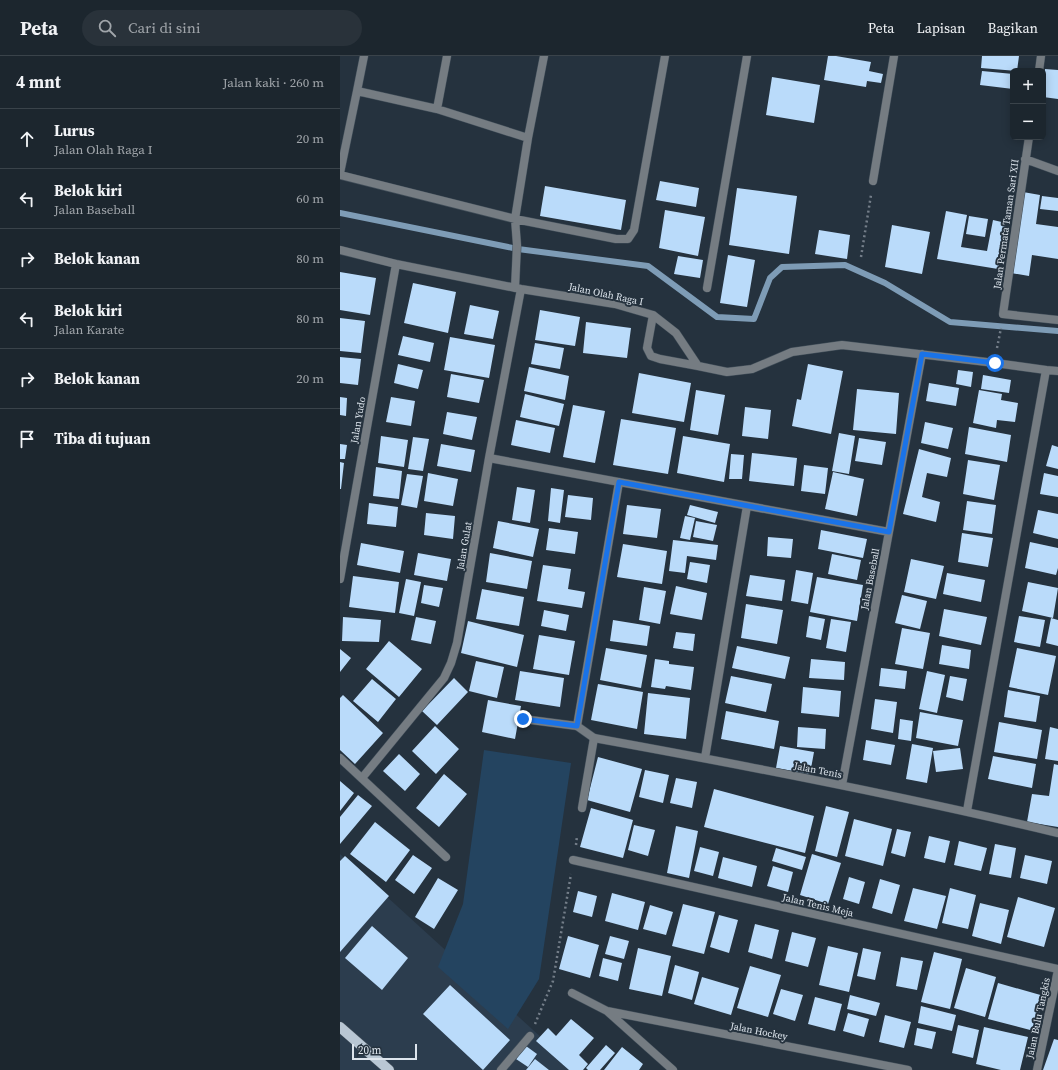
<!DOCTYPE html>
<html lang="id">
<meta charset="utf-8">
<style>
:root{--surface:#1c262e;--page:#29323a;--text:#f1f3f6;--muted:#a0a5aa;--line:#3a434a}
body{margin:0;font-family:"Source Serif 4",serif;background:var(--page);color:var(--text)}
.controls{position:absolute;right:12px;top:12px;display:grid;overflow:hidden;border-radius:6px;box-shadow:0 2px 10px #0003}
.controls button{width:36px;height:36px;display:grid;place-items:center;padding:0;border:0;border-bottom:1px solid var(--line);background:var(--surface);color:var(--text);font:20px sans-serif}
.scale{position:absolute;left:12px;bottom:10px;width:65px;box-sizing:border-box;padding-left:4px;border:2px solid #dde5ed;border-top:0;font-size:11px;line-height:14px;white-space:nowrap;color:#dde5ed;-webkit-text-stroke:3px #25323e;paint-order:stroke}
.stop{position:absolute;width:12px;height:12px;margin:-9px;border:3px solid #1a73e8;border-radius:50%;background:#fff}
.stop.end{background:#1a73e8;border-color:#fff;box-shadow:0 1px 4px #0008}
.list{margin:0;padding:0;list-style:none}
h2{display:flex;justify-content:space-between;align-items:center;height:52px;margin:0;padding:0 16px;font-size:17px}
h2 small{font-size:13px;font-weight:400;color:var(--muted)}
.list li{display:grid;grid-template-columns:26px 1fr auto;gap:12px;align-items:center;box-sizing:border-box;height:60px;padding:0 16px;border-top:1px solid var(--line)}
.list b{display:block;font-size:15px;white-space:nowrap}
.list p{margin:0;font-size:13px;white-space:nowrap;color:var(--muted)}
.list em{font-size:13px;font-style:normal;color:var(--muted)}
.icon{flex:none;width:22px;height:22px;fill:none;stroke:currentColor;stroke-width:2;stroke-linecap:round;stroke-linejoin:round}
.map{position:relative;flex:none;width:718px;height:1014px;overflow:hidden}
header{display:flex;align-items:center;gap:24px;box-sizing:border-box;height:56px;padding:0 20px;background:var(--surface);border-bottom:1px solid var(--line)}
header strong{font-size:19px}
nav{display:flex;gap:22px;margin-inline-start:auto;font-size:14px}
.search{width:280px;height:36px;background:var(--page);display:flex;align-items:center;gap:10px;box-sizing:border-box;padding:0 14px;border-radius:22px;color:var(--muted);font-size:15px}
main{display:flex}
aside{flex:1;background:var(--surface)}
.map>svg:first-child{display:block}
</style>
<header>
<strong>Peta</strong>
<div class="search"><svg class="icon" aria-label="search" viewBox="0 0 24 24"><circle cx="10" cy="10" r="6"/><path d="M15 15l6 6"/></svg>Cari di sini</div>
<nav><a>Peta</a><a>Lapisan</a><a>Bagikan</a></nav>
</header>
<main>
<aside>
<h2>4 mnt<small>Jalan kaki · 260 m</small></h2>
<ul class="list">
<li><svg class="icon" aria-label="ahead" viewBox="0 0 24 24"><path d="M12 20V5M6 11l6-6 6 6"/></svg><div><b>Lurus</b><p>Jalan Olah Raga I</p></div><em>20 m</em></li>
<li><svg class="icon" aria-label="left" viewBox="0 0 24 24"><path d="M17 20v-9H6M10 6l-5 5 5 5"/></svg><div><b>Belok kiri</b><p>Jalan Baseball</p></div><em>60 m</em></li>
<li><svg class="icon" aria-label="right" viewBox="0 0 24 24"><path d="M7 20v-9h11M14 6l5 5-5 5"/></svg><div><b>Belok kanan</b></div><em>80 m</em></li>
<li><svg class="icon" aria-label="left" viewBox="0 0 24 24"><path d="M17 20v-9H6M10 6l-5 5 5 5"/></svg><div><b>Belok kiri</b><p>Jalan Karate</p></div><em>80 m</em></li>
<li><svg class="icon" aria-label="right" viewBox="0 0 24 24"><path d="M7 20v-9h11M14 6l5 5-5 5"/></svg><div><b>Belok kanan</b></div><em>20 m</em></li>
<li><svg class="icon" aria-label="arrive" viewBox="0 0 24 24"><path d="M6 21V4h12l-3 4 3 4H6"/></svg><div><b>Tiba di tujuan</b></div></li>
</ul>
</aside>
<div class="map">
<svg width="718" height="1014" viewBox="0 0 718 1014">
<rect width="100%" height="100%" fill="#25323e"/>
<!-- built -->
<path fill="#2c3d4e" d="M0,798L237,1014H0Z"/>
<!-- green -->
<path fill="#244460" d="M144,694L231,707L199,923L168,973L98,911L123,848Z"/>
<g fill="none" stroke-linecap="round" stroke-linejoin="round">
<!-- stream -->
<path stroke="#7e9cb6" stroke-width="6" d="M0,157L178,193L308,210L377,261L414,263L430,222L442,211L505,209L545,227L610,266L718,275"/>
</g>
<!-- building -->
<path fill="#badbfa" d="M488,0H496L531,6L529,15L543,18L541,27L527,25L526,31L484,24Z
M642,0H679L677,15L641,12Z
M705,13L718,14V43L703,41Z
M642,15L673,18V33L640,29Z
M432,21L480,29L474,67L426,59Z
M320,125L359,132L356,151L316,144Z
M205,130L286,144L281,174L200,160Z
M397,132L457,140L449,198L389,189Z
M683,136L700,139L696,168L718,171V203L692,199L689,220L671,217Z
M702,140L718,142V155L700,153Z
M325,154L365,161L358,200L319,192Z
M606,155L627,159L621,191L647,195L653,164L666,167L658,213L597,203Z
M629,160L648,163L645,181L626,178Z
M552,169L590,176L582,218L545,211Z
M479,174L510,179L507,203L475,198Z
M388,199L415,204L407,251L380,247Z
M338,200L363,204L360,222L334,218Z
M0,216L36,222L30,259L0,254Z
M73,227L116,236L108,277L64,267Z
M130,249L159,255L153,283L124,278Z
M200,254L240,261L235,290L195,284Z
M0,262L25,265L21,297L0,295Z
M246,266L291,272L287,302L243,297Z
M63,280L94,287L90,306L58,299Z
M110,281L155,289L149,322L104,314Z
M195,287L224,292L220,313L191,308Z
M0,301L21,303L18,329L0,327Z
M58,308L83,314L78,333L54,327Z
M468,308L503,315L491,378L452,370L457,343L461,344Z
M189,311L229,320L225,344L184,335Z
M618,314L633,316L631,331L616,328Z
M299,317L351,327L344,366L292,357Z
M111,318L144,324L139,347L107,341Z
M643,319L671,324L669,337L641,333Z
M589,327L619,332L616,350L586,345Z
M517,333L559,337L556,378L513,374Z
M356,334L385,339L378,379L350,374Z
M639,334L662,338L661,344L678,347L675,366L657,364L656,372L633,367Z
M185,338L224,348L219,370L180,361Z
M0,341L7,342L6,360L0,359Z
M51,341L75,345L71,370L46,366Z
M233,349L265,355L255,407L223,401Z
M405,351L431,354L428,383L402,380Z
M107,356L137,361L132,384L103,378Z
M281,363L336,372L328,418L273,409Z
M176,364L215,372L210,397L171,389Z
M585,366L613,372L608,393L581,387Z
M629,371L671,379L667,406L625,398Z
M499,377L515,380L509,418L492,415Z
M41,380L68,384L64,411L38,407Z
M343,380L390,388L384,426L337,417Z
M73,381L89,383L83,415L68,413Z
M519,382L546,386L542,409L515,405Z
M0,388L7,389L5,403H0Z
M101,388L135,394L131,416L97,410Z
M712,389L718,391V413L706,410Z
M579,393L611,402L607,421L587,417L582,441L600,446L596,466L563,458Z
M412,397L457,402L454,430L409,425Z
M391,398L404,399L402,423H389Z
M628,404L660,409L654,444L623,438Z
M0,406L4,407L1,433H0Z
M464,409L488,412L485,438L461,435Z
M36,411L62,415L59,443L33,440Z
M493,416L524,423L517,460L485,453Z
M88,417L118,423L113,450L84,445Z
M704,417L718,420V441L700,438Z
M67,418L83,420L77,452L61,449Z
M177,431L195,434L190,467L172,464Z
M211,432L224,434L220,467L208,465Z
M228,439L253,442L251,464L225,461Z
M627,445L656,449L652,478L623,474Z
M29,447L58,451L56,471L27,468Z
M287,449L321,453L317,482L283,478Z
M350,449L378,456L375,467L347,459Z
M698,454L718,458V483L693,477Z
M86,457L115,460L113,483L84,479Z
M345,460L355,462L350,484L340,482Z
M158,465L199,473L193,501L153,492Z
M356,465L377,469L373,485L353,481Z
M209,472L238,476L235,498L206,494Z
M481,474L527,483L523,502L478,493Z
M622,477L653,482L648,511L618,506Z
M428,481L453,483L451,502L427,500Z
M333,484L378,489L376,504L347,500L345,517L329,515Z
M690,486L718,492V512L716,519L685,512Z
M21,487L64,495L60,517L17,509Z
M283,488L327,495L322,528L277,521Z
M78,497L111,503L107,525L74,519Z
M150,497L192,505L187,533L146,526Z
M492,498L521,504L517,524L488,518Z
M571,503L604,510L596,543L564,536Z
M350,506L370,509L367,527L347,523Z
M203,509L231,513L228,533L245,536L242,552L197,545Z
M456,514L473,517L468,548L451,545Z
M607,517L645,524L641,546L603,538Z
M410,519L445,524L442,545L406,540Z
M13,520L59,526L55,557L9,551Z
M477,521L523,529L517,565L470,556Z
M66,523L81,526L74,560L59,557Z
M688,526L718,532L713,562L682,555Z
M84,529L103,532L99,551L81,547Z
M336,530L367,537L362,564L330,558Z
M304,531L326,535L320,568L299,564Z
M142,533L184,541L179,570L136,563Z
M562,539L587,545L580,573L555,567Z
M406,548L443,554L437,588L401,582Z
M604,553L647,561L641,589L599,580Z
M204,554L229,559L226,575L201,570Z
M469,560L485,563L481,584L466,581Z
M679,560L705,564L700,591L674,586Z
M3,561L41,564L39,586L2,585Z
M76,561L96,565L91,588L71,584Z
M711,562L718,564V590L706,587Z
M491,563L511,566L506,596L486,592Z
M273,564L310,570L307,590L270,585Z
M128,565L184,579L177,611L121,597Z
M562,572L590,577L583,613L555,608Z
M336,576L355,578L353,595L333,592Z
M199,579L235,585L229,619L193,613Z
M49,585L82,613L59,641L26,613Z
M602,589L631,594L629,613L599,608Z
M397,590L450,601L445,623L392,612Z
M266,592L307,599L301,632L260,624Z
M677,592L716,600L708,639L669,631Z
M0,593L11,602L0,616Z
M315,603L329,605V608L354,611L351,634L326,630L325,633L311,631Z
M471,603L505,606L504,624L469,622Z
M136,605L164,611L157,642L129,635Z
M541,612L567,615L565,633L539,630Z
M180,615L224,622L220,651L175,644Z
M587,615L605,619L597,657L579,653Z
M391,620L432,628L426,656L385,647Z
M610,620L627,623L623,645L606,641Z
M114,622L128,636L97,669L82,655Z
M32,623L56,643L38,666L13,645Z
M258,628L303,636L297,673L251,664Z
M463,631L501,635L499,661L461,657Z
M668,634L700,640L696,666L664,661Z
M308,637L350,642L346,683L304,678Z
M3,639L43,677L15,708L0,694V642Z
M535,643L557,646L553,677L531,673Z
M148,644L181,650L175,683L142,676Z
M386,655L439,665L434,693L381,683Z
M580,656L623,664L618,690L576,682Z
M560,663L573,665L571,685L558,683Z
M659,666L702,674L697,703L654,696Z
M95,670L119,693L96,718L72,695Z
M458,671L486,673L485,693L457,691Z
M710,671L718,673V705L705,703Z
M526,684L555,689L551,709L523,704Z
M572,688L593,692L587,727L566,723Z
M440,690L474,696L470,718L436,712Z
M620,692L623,713L596,716L593,695Z
M59,698L80,718L65,735L43,715Z
M653,700L696,708L692,732L648,723Z
M258,701L302,713L290,756L247,744Z
M714,708L718,709V771L687,766L692,738L709,740Z
M305,714L329,719L323,747L299,741Z
M104,718L127,738L99,771L76,752Z
M336,722L357,726L352,752L330,747Z
M0,725L14,737L0,755Z
M374,733L474,760L465,797L364,771Z
M18,739L32,750L0,788V761Z
M486,750L509,756L497,801L475,795Z
M251,752L293,764L283,802L240,791Z
M514,763L552,773L543,810L505,800Z
M35,766L70,794L46,826L10,798Z
M294,769L315,774L308,800L288,794Z
M336,770L358,775L349,822L327,817Z
M557,773L571,776L565,801L551,797Z
M589,780L610,785L605,807L584,802Z
M619,785L647,792L641,815L614,809Z
M655,788L676,792L671,822L649,818Z
M360,791L379,796L373,820L354,815Z
M436,792L466,801L462,814L432,805Z
M472,798L501,807L488,848L460,839Z
M73,799L92,812L74,838L55,824Z
M685,799L712,805L707,828L680,822Z
M5,800L49,840L0,896V805Z
M383,801L417,810L412,831L378,822Z
M433,810L453,816L448,836L427,830Z
M509,821L525,826L519,848L503,843Z
M98,822L118,834L94,873L75,861Z
M540,823L560,829L552,858L532,852Z
M573,832L606,840L597,873L564,865Z
M610,832L636,839L628,873L602,867Z
M238,835L257,840L252,861L233,856Z
M272,837L305,846L298,874L265,865Z
M678,841L715,852L704,891L667,881Z
M640,847L669,854L661,888L632,880Z
M343,848L375,856L364,898L332,890Z
M310,849L333,856L326,879L303,873Z
M379,859L398,864L389,897L370,891Z
M415,868L439,874L432,903L408,896Z
M32,870L68,902L42,934L5,902Z
M452,876L476,882L468,911L445,905Z
M228,880L259,889L250,922L219,913Z
M270,880L289,885L284,903L265,898Z
M488,890L518,897L509,936L479,929Z
M298,892L331,900L322,940L289,933Z
M523,892L541,896L535,924L517,920Z
M594,896L622,903L610,953L581,946Z
M561,901L583,905L577,934L556,930Z
M263,902L282,907L278,925L259,920Z
M335,909L359,916L352,944L328,937Z
M410,910L441,919L428,961L397,952Z
M626,912L656,921L645,961L614,952Z
M362,921L399,932L391,959L354,948Z
M658,927L704,940L694,975L648,963Z
M110,929L170,984L143,1014L83,958Z
M441,933L463,939L455,965L433,958Z
M510,939L540,947L536,960L507,953Z
M475,941L502,948L495,975L468,968Z
M581,950L616,959L612,975L578,967Z
M508,957L529,963L524,981L503,975Z
M545,959L571,966L564,992L539,986Z
M231,963L254,982L239,999L248,1008L243,1014H229L196,985L208,972L216,980Z
M618,969L639,974L633,1002L612,997Z
M644,971L688,981L680,1014H661L636,1008Z
M577,972L596,976L592,993L574,989Z
M714,983L718,984V1014H703Z
M266,989L275,997L260,1014H248L246,1012Z
M186,990L197,998L188,1011L176,1003Z
M282,991L303,1008L299,1014H264Z
M195,1003L209,1014H186Z"/>
<g fill="none" stroke-linecap="round" stroke-linejoin="round">
<defs>
<path id="lane" d="M183,663L237,670
M242,752L254,682
M161,1014L190,980"/>
<path id="street" d="M24,0L17,35L97,53L188,82
M699,15L701,0
M97,53L107,0
M689,81L663,258L718,264
M685,103L718,115
M0,117L17,35
M0,119L175,163L276,183H288L294,174L325,0
M533,125L554,0
M0,194L56,208L181,233L275,248L313,259L336,277L358,310L387,316L412,313L452,296L502,289L655,307L706,314L718,315
M175,232L177,189L175,163L188,82L204,0
M367,232L407,0
M313,259L307,292L311,300L320,303L358,310
M149,402L549,476
M279,426L237,670L254,682C409,710 564,740 718,777
M0,523L56,208
M0,702L106,801
M365,702L407,450
M22,722L104,622L111,607L117,587L149,402L181,233
M502,729L582,298
M627,755L706,314
M233,804L718,913
M232,937L267,955
M333,1014L267,955L568,1014
M697,1014L718,914"/>
<path id="primary" d="M0,971L49,1014"/>
</defs>
<!-- lane casing -->
<use href="#lane" stroke="#424f5a" stroke-width="9"/>
<!-- street casing -->
<use href="#street" stroke="#424f5a" stroke-width="9"/>
<!-- primary casing -->
<use href="#primary" stroke="#424f5a" stroke-width="11"/>
<!-- path -->
<path stroke="#747e89" stroke-width="2.5" stroke-dasharray="2 3" stroke-linecap="butt" d="M521,201L531,139
M657,292L661,272
M236,789L237,780
M195,968L213,925L231,818"/>
<!-- lane -->
<use href="#lane" stroke="#757c82" stroke-width="8"/>
<!-- street -->
<use href="#street" stroke="#757c82" stroke-width="8"/>
<!-- primary -->
<use href="#primary" stroke="#b9c7d4" stroke-width="10"/>
</g>
<g fill="none" stroke-linecap="round" stroke-linejoin="round">
<!-- route -->
<path stroke="#1a73e8" stroke-width="5" d="M183,663L237,670L279,426L549,476L582,298L655,307"/>
</g>
<g text-anchor="middle" dominant-baseline="central" stroke-width="4" stroke-linejoin="round" paint-order="stroke">
<!-- street labels -->
<g font-size="10" fill="#dde5ed" stroke="#25323e">
<text transform="translate(666 168) rotate(-82)">Jalan Permata Taman Sari XII</text>
<text transform="translate(266 238) rotate(12)">Jalan Olah Raga I</text>
<text transform="translate(18 364) rotate(-80)">Jalan Yudo</text>
<text transform="translate(124 490) rotate(-80)">Jalan Gulat</text>
<text transform="translate(530 523) rotate(-79)">Jalan Baseball</text>
<text transform="translate(478 714) rotate(11)">Jalan Tenis</text>
<text transform="translate(478 849) rotate(13)">Jalan Tenis Meja</text>
<text transform="translate(698 962) rotate(-78)">Jalan Bulu Tangkis</text>
<text transform="translate(419 975) rotate(11)">Jalan Hockey</text>
</g>
</g>
</svg>
<div class="controls">
<button>+</button>
<button>−</button>
</div>
<div class="scale">20 m</div>
<div class="stop" style="left:655px;top:307px"></div>
<div class="stop end" style="left:183px;top:663px"></div>
</div>
</main>
